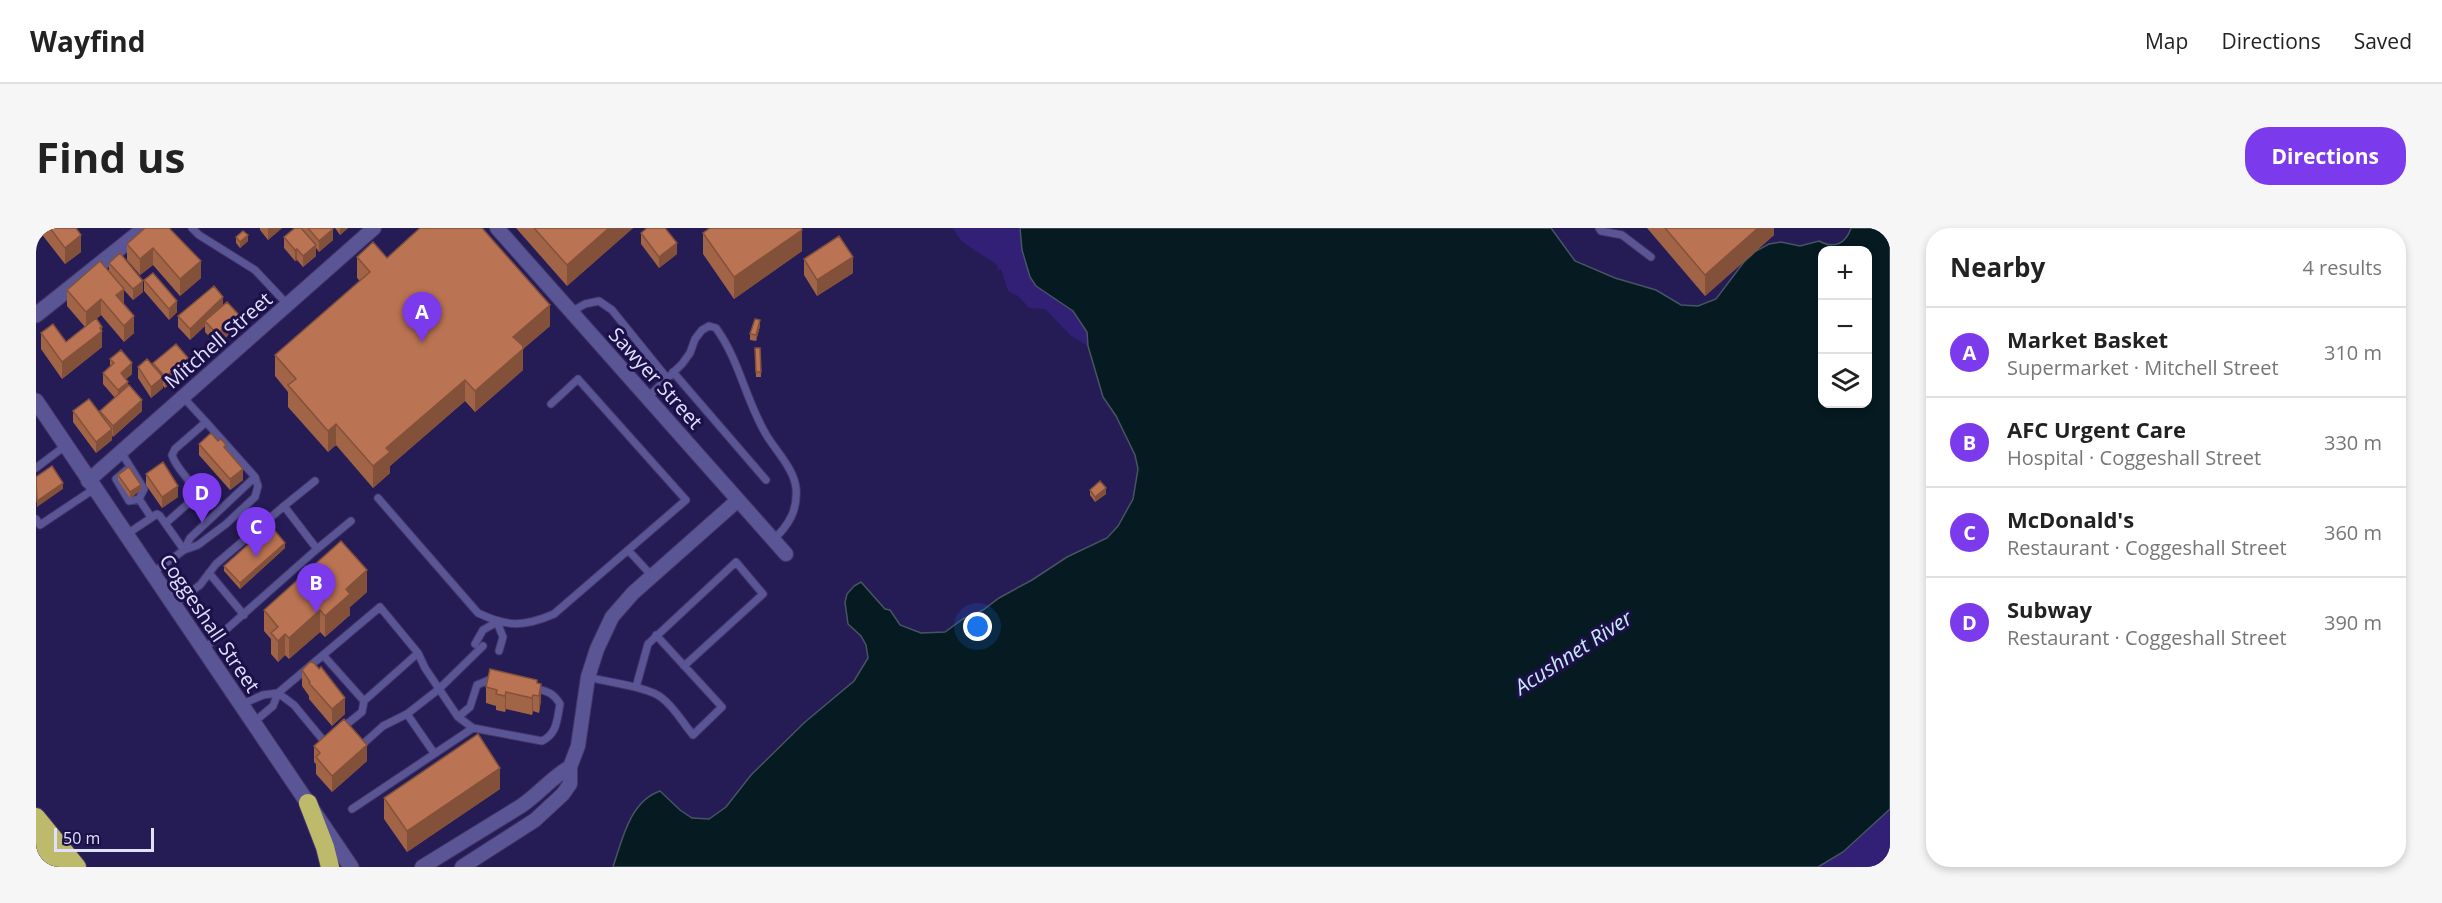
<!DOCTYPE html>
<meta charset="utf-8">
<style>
:root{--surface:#fff;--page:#f6f6f6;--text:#222;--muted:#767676;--line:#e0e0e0;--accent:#7c3aed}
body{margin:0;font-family:"Open Sans",sans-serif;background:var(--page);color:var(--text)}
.controls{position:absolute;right:18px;top:18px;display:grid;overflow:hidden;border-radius:12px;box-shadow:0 3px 9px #0003}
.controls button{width:54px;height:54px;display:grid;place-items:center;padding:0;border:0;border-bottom:2px solid var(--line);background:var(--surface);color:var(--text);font:30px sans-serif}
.scale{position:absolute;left:18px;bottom:15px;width:100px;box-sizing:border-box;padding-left:6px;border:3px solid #e0e0fd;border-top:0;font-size:16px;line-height:21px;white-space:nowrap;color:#e0e0fd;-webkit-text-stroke:4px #1c1049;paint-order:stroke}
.you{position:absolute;left:942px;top:399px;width:21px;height:21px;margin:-15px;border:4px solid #fff;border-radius:50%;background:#1a73e8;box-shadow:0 0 0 9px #1a73e833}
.badge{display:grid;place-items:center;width:39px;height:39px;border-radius:50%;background:var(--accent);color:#fff;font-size:20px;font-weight:700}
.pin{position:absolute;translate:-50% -50px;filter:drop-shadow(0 2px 3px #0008)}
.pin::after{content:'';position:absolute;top:32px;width:21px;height:18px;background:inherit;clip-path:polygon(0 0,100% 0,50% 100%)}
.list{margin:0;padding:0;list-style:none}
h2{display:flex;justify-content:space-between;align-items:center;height:78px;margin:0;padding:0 24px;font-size:26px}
h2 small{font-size:20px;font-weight:400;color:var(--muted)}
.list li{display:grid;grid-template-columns:39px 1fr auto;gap:18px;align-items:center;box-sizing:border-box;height:90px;padding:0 24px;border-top:2px solid var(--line)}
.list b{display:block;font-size:22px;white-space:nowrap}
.list p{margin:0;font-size:20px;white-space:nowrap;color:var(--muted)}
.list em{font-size:20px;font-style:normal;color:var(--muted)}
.icon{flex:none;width:33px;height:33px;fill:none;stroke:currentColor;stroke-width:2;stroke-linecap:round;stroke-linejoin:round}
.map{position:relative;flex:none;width:1854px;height:639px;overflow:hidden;border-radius:24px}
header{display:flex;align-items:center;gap:36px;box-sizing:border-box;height:84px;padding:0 30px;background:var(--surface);border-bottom:2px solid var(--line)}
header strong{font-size:28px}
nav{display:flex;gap:33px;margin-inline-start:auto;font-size:21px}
.intro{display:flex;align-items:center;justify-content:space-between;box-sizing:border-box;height:144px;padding:0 36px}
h1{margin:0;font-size:42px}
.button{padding:15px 27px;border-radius:24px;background:var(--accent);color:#fff;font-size:21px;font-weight:700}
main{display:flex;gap:36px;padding:0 36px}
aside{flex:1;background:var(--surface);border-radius:24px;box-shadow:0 3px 9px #0003}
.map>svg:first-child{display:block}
</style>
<header>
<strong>Wayfind</strong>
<nav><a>Map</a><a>Directions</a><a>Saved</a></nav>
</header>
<div class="intro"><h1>Find us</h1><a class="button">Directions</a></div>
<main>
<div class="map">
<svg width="1854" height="639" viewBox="0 0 1854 639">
<rect width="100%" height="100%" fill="#251b55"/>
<!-- green -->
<path fill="#321f76" d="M917,0H984L986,22L1000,58L1037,83L1051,104L1052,118L1035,108L1009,81L993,80L982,68L972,63L965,41L961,42L962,38C948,26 924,18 917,0Z
M1854,581V639H1782L1807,624Z"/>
<!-- water -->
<path fill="#051a21" stroke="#475563" stroke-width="1.5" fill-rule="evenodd" d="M984,0H1515L1539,33L1579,50L1620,62L1645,77L1662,78L1680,71L1708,34L1720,23L1733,16L1745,14L1764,18L1783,13C1798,21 1810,16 1815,0H1854V581L1807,624L1782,639H577C586,612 594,573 624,563L644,582L656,590L673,591L690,579L715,547L769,494L818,453L832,430L830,417L825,408L812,396L809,374L811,366L818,358L825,354L849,381L854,382L864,397L885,405L909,404L927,391L947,382L963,370L996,352L1031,329L1071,310L1082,298L1097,271L1102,241L1099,227L1080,188L1067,169L1052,118L1051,104L1037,83L1000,58L994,49L986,22ZM1832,22V176H1786V22Z"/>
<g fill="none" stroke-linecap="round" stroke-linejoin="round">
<defs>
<path id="lane" d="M156,0L163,7L219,42L251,76
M1563,0L1565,3L1586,7L1615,29
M535,84L549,76L563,73L576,82L631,150
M637,144L730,252
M611,170L646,136L654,125L659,111L666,102L673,98L680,100C704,133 710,174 731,208C740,223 758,241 760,260C762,282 753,297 737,312
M85,224L108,261L103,271L93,273L80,251L94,239
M0,240L29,218
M342,270L442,385C471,399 488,399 518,386L650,272L542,151L515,176
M103,271L115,289
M248,278L279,253
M0,291L4,297L58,261
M130,295L156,272L159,264C154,250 140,241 136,227L139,221L170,194L147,169
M91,306L121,286L124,288L148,322
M281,321L315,293
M148,322L154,310L219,249
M592,322L616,348
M173,345L208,387
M115,346L148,322L162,317L190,296L219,269L222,258L219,249L170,194
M138,376L164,357L180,336L248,278L281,321L167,422
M439,416L447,402L461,394L467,409L463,423
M287,427L328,473L382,425
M552,449C570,454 614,459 626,470C638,479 647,495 657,507L686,479L620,407
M600,459L612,416L700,334L727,366L648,438
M242,465L258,477L287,512L293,511
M204,477L227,467L242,465L344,379L382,425L389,440L422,489L437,500L506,513C521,506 521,492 524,476C517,464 510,463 498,460
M422,489L434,479L441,457L453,452L461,453
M218,494L237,478L242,465
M306,500L326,484L328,473
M328,515L347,498L371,486
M398,525L371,486L403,461L447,418
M316,581L437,500"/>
<path id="street" d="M461,0L750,326
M52,253L338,0
M386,639L485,578C503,566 516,549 534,539
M426,639L499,592L527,566L534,556V539L542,518L552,449L561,421L576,389L597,365L702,272"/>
<path id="secondary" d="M0,87L109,0
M0,173L315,639"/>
<path id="highway" d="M272,575L289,619L294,639
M0,589L41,639
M0,611L20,639"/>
</defs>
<!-- lane casing -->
<use href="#lane" stroke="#433668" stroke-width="9"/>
<!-- street casing -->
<use href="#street" stroke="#433668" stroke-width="16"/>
<!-- secondary casing -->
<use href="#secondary" stroke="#433668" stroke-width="17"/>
<!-- highway casing -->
<use href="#highway" stroke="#433668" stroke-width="20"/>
<!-- lane -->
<use href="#lane" stroke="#5a5695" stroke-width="7"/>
<!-- street -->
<use href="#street" stroke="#5a5695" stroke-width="14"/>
<!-- secondary -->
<use href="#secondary" stroke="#5a5695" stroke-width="15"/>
<!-- highway -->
<use href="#highway" stroke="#beba6c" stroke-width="18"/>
</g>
<!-- wall -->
<path fill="#a16447" d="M4,0H40L45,24L29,36L4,4Z
M109,0L165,50L144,68L117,37L104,47L91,32V16Z
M224,0H246L232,12L224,2Z
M259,0H296L297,12L283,24L280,20V28L267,39L261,32L259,33L248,20V9Z
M299,0H312L304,7Z
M480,0H597L531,58Z
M1611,0H1738V7L1669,68Z
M605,5L641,26L623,40L605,16Z
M667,5L766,23L698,71L667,26Z
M200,9L212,13L204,20L200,15Z
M321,29L351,30L514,98L487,121V142L439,184L429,173L354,238V245L337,260L300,217L292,224L252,179V164L239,148V127L324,53L321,50Z
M768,31L817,45L781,68L768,47Z
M73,35L107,64L97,72L88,62V76L98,105L88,114L65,87L60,91L66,99V119L26,151L5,121V105L30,114L49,99L31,78V62L73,43Z
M108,52L141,84L133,92L108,63Z
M187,77L203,98L181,117L169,104V98L154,112L142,99V88Z
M724,98L720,113L714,112V106Z
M719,120H724L725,149H720Z
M74,131L96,146L90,151L92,158L106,183L77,209L76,207V212L60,225L37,194V183L64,186V183L79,170L67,156V145L74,138Z
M117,135L152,141L129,160L127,158V160L115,170L102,150V139L117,138Z
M163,216L190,221L207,252L194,262L163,227Z
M110,246L142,269L126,280L110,257Z
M82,247L105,262L94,270L82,252Z
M1054,262L1070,266L1059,274L1054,267Z
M249,320L204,361L188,343V338Z
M331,364L314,379V387L289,409L284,404L253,431L249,427L242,434L235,426V411L228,403V382Z
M266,442L309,486L296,498L273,471V468L266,458Z
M501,455L505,472L503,485L497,483L496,487L470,481L469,484L460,482V478L450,475V459Z
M278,518L331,533L296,564L280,546V536L278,534Z
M464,561L371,624L348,591V570Z"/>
<!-- shaded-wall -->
<path fill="#83513a" d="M233,0H246L232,12V1Z
M304,0H312L304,7Z
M573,0H597L531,58V37Z
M1722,0H1738V7L1669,68V47Z
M297,1V12L283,24V13Z
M766,2V23L698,71V49Z
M45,7V24L29,36V20Z
M212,7V13L204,20V14Z
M641,15V26L623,40V29Z
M280,17V28L267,39V28Z
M117,20V37L104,47V31Z
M261,21V32L259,33V22Z
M817,29V45L781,68V52Z
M165,33V50L144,68V51Z
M107,53V64L97,72V61Z
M88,61V77L80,67Z
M187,69V80L169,93V98L154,112V101Z
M65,71V87L50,100V84Z
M141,73V84L133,92V81Z
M514,77V98L487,121V142L439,184V163L477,109Z
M203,87V98L181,117V106Z
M98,88V105L88,114V98Z
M724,92V98L720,113V107Z
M66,99V119L26,151V134Z
M152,130V141L129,160V149Z
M96,135V146L85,156V145Z
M127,149V160L115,170V159Z
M429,152V173L354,238V245L337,260V238L350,220Z
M92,154V165L82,173V162Z
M106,172V183L77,209V198Z
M300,196V217L292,224V203Z
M76,201V212L60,225V214Z
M207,241V252L194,262V251Z
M27,255V261L1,279V273Z
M105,257V262L94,270V264Z
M142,258V269L126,280V269Z
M1070,260V266L1059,274V269Z
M249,315V320L204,361V355Z
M331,342V364L314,379V387L289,409V388L310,361Z
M284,382V404L253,431V410Z
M249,406V427L242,434V413Z
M505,456V472L503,485V468Z
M470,464V481L469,484V468Z
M497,467V483L496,487V470Z
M309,470V486L296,498V481Z
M331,517V533L296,564V548Z
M464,540V561L371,624V603Z"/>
<!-- building -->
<path fill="#bb7453" stroke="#83513a" stroke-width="1.5" d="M14,0H40L45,7L29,20Z
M109,0H133L165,33L144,51L117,20L104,31L91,16Z
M259,0H265L280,17L267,28L261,21L259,22L248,9Z
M272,0H296L297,1L283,13Z
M384,0H446L514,77L477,109L487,118V121L439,163L429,152L350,220L354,224L337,238L300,196L292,203L252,157L260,151L239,127L334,44L321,29L337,14L351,30Z
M498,0H573L531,37Z
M611,0H629L641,15L623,29L605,5Z
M674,0H765L766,2L698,49L667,5Z
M1629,0H1722L1669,47Z
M207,3L212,7L204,14L200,9Z
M803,8L817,29L781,52L768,31Z
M84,25L107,53L97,61L73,35Z
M64,33L88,61L80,67L98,88L88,98L65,71L50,84L31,62Z
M117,45L141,73L133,81L108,52Z
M178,58L187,69L154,101L142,88Z
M191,74L203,87L181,106L169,93Z
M60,90L66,99L64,100L66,103L26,134L5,105L17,96L30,114Z
M719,91L724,92L720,107L714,106Z
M140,116L152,130L129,149L117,135Z
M719,120H724L725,144H720Z
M85,122L96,135L85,145L92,154L82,162L67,145L78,135L74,131Z
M111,131L127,149L115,159L102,139Z
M93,157L106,172L77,198L64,183Z
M53,171L76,201L60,214L37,183Z
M175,205L182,213L185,211L190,217L188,219L207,241L194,251L163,216Z
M127,234L142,258L126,269L110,246Z
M16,238L27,255L1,273L0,249Z
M93,239L105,257L94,264L82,247Z
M1064,253L1070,260L1059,269L1054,262Z
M234,297L249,315L204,355L188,338Z
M305,313L331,342L310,361L314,366L289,388L284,382L253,410L249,406L242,413L235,405L242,399L228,382Z
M274,434L278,435L283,441L285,439L309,470L296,481L273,455L274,454L266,442Z
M454,441L501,452V455L505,456L503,468L497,467L496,470L470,464L469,468L460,466L461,462L450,459Z
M308,491L331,517L296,548L280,529L284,525L278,518Z
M442,506L464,540L371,603L348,570Z"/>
<g text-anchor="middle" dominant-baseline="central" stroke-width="6" stroke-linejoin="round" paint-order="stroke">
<!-- street labels -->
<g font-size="20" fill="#e0e0fd" stroke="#1c1049">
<text transform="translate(182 112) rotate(-41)">Mitchell Street</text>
<text transform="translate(620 150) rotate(48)">Sawyer Street</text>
<text transform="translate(174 395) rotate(56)">Coggeshall Street</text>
</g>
<!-- water labels -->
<g font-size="21" font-style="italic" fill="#c9e8f5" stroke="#1c1049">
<text transform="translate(1537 424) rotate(-33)">Acushnet River</text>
</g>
</g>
</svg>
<div class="controls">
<button>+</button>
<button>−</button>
<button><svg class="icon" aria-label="layers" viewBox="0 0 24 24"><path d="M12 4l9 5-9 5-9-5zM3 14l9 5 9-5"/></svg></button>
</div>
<div class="scale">50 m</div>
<div class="you"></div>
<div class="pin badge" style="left:386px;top:114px">A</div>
<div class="pin badge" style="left:280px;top:385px">B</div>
<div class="pin badge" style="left:220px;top:329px">C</div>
<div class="pin badge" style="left:166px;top:295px">D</div>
</div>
<aside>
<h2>Nearby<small>4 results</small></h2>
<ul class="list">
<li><span class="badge">A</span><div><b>Market Basket</b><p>Supermarket · Mitchell Street</p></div><em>310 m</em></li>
<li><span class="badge">B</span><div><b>AFC Urgent Care</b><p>Hospital · Coggeshall Street</p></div><em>330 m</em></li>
<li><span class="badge">C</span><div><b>McDonald's</b><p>Restaurant · Coggeshall Street</p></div><em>360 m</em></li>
<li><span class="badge">D</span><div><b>Subway</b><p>Restaurant · Coggeshall Street</p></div><em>390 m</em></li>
</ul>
</aside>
</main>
